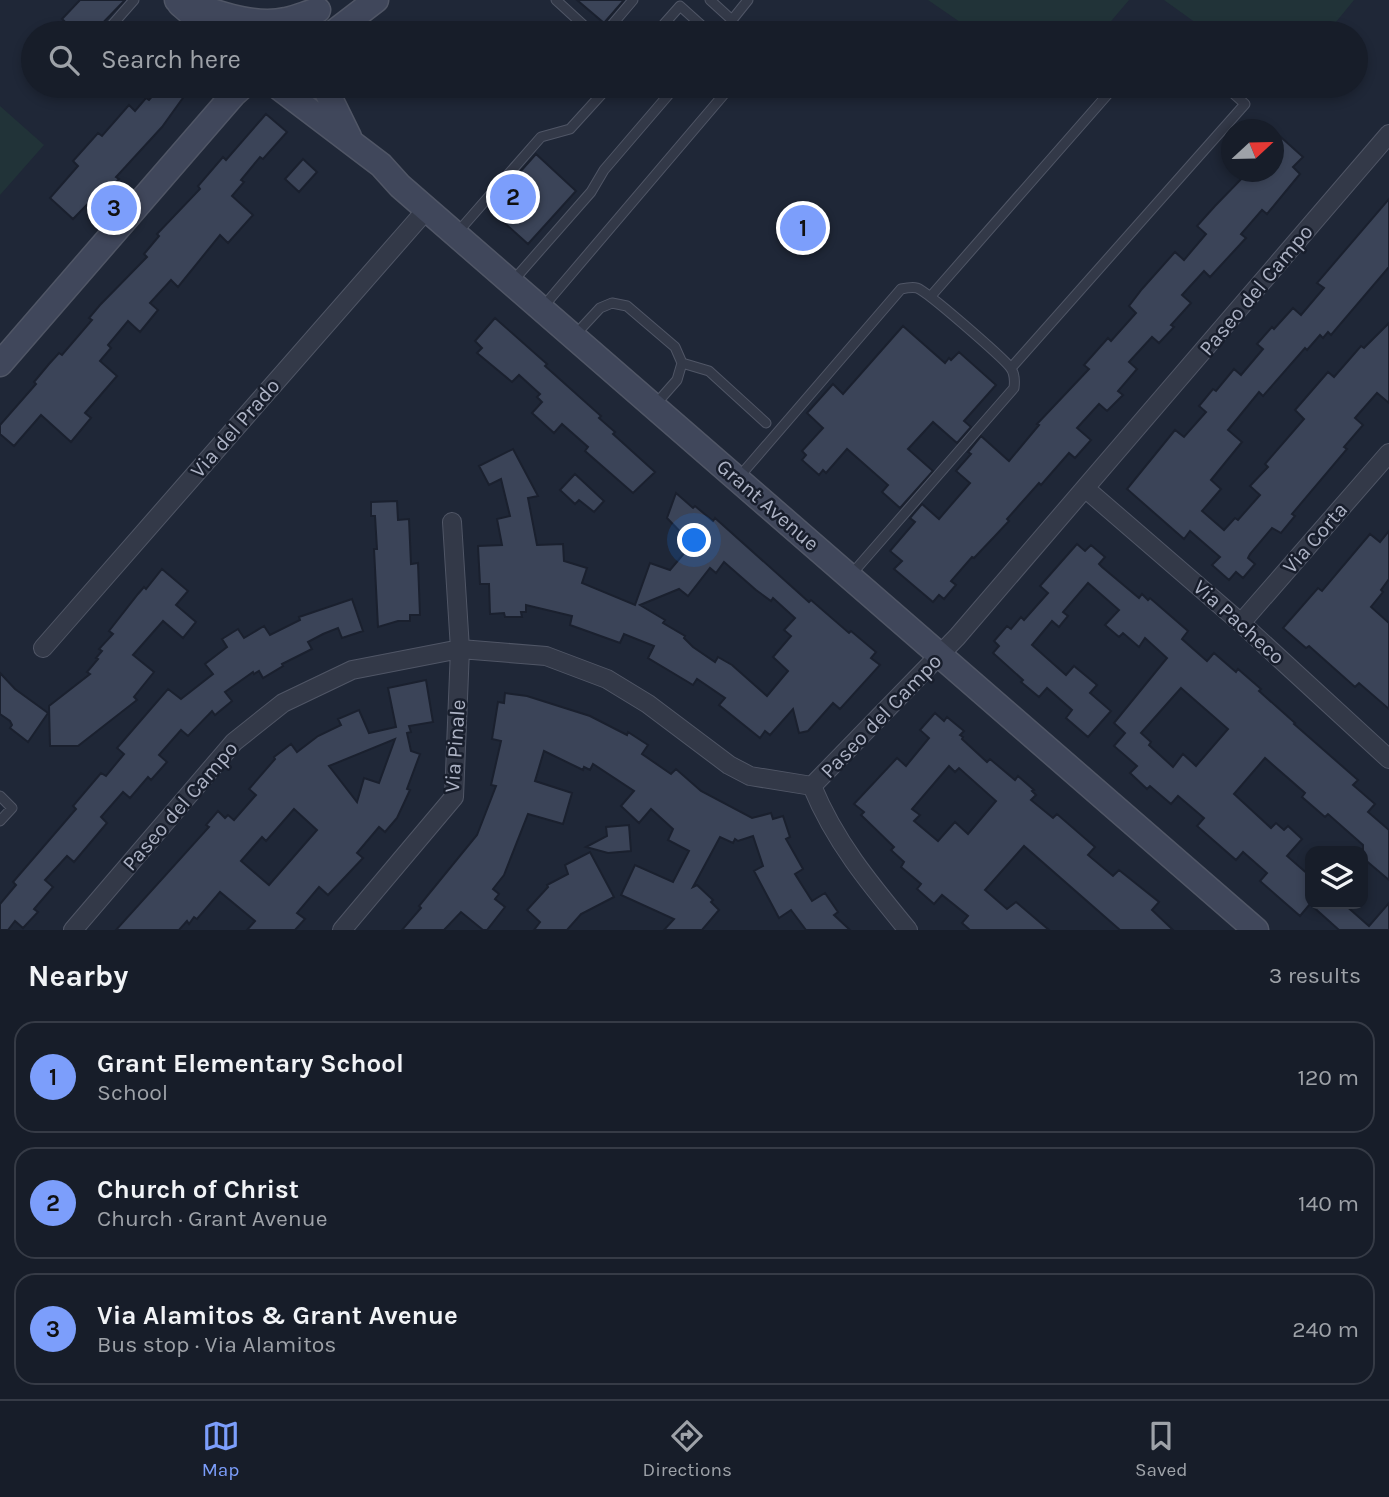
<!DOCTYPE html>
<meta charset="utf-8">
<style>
:root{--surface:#171d29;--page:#242a35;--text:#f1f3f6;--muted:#9ea2a8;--line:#363b46;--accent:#7c9efb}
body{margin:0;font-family:Karla,sans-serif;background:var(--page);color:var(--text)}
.controls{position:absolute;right:21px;bottom:21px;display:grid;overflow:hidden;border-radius:14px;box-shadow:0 4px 10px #0003}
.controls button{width:63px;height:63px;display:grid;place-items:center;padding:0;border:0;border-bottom:2px solid var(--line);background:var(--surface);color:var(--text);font:35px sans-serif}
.compass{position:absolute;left:1221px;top:119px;width:63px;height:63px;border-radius:50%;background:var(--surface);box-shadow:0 4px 10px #0003;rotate:68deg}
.you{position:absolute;left:695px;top:541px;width:24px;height:24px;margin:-18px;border:5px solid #fff;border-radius:50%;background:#1a73e8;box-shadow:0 0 0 10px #1a73e833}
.badge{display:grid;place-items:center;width:46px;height:46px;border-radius:50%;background:var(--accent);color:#111;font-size:23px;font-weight:700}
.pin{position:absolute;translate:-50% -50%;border:4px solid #fff;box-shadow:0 2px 7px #0006}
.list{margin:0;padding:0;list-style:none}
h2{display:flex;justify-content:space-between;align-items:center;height:91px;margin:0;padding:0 28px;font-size:30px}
h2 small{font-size:23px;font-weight:400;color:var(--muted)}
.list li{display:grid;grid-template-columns:46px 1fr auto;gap:21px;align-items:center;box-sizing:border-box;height:112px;margin:0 14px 14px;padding:0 14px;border:2px solid var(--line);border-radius:21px}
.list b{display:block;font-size:26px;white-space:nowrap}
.list p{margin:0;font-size:23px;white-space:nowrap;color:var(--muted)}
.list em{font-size:23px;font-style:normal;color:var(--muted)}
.icon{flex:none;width:38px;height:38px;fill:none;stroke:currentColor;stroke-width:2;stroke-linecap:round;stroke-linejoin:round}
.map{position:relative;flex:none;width:1389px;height:930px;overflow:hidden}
.search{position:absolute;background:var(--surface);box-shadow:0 4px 10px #0003;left:21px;right:21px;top:21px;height:77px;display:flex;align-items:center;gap:18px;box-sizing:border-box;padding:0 24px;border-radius:38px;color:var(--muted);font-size:26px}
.sheet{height:469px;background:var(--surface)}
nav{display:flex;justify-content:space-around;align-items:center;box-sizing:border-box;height:98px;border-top:2px solid var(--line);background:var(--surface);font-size:19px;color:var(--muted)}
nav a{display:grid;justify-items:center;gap:4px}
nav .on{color:var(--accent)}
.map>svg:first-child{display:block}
</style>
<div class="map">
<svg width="1389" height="930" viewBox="0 0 1389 930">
<rect width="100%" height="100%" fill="#1f2737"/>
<!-- green -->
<path fill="#213338" d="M928,0H1129L1101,33H976Z
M1164,0H1354L1327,33H1210Z
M0,106L44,145L0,195Z"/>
<!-- building -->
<path fill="#3b4458" stroke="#1a202e" stroke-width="2" fill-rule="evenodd" d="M80,0H125L93,33H77L62,19Z
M577,0H624L604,23Z
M161,86H174L185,95L162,127L116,177L119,179L108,192L103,188L73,219L50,198L78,166L73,161L98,133L102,136L129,105L135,111L146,98L149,100Z
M266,114L287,132L263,159L260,157L241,180L244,182L232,196L253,215L228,243L220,235L178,287L171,280L150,303L158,310L140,332L128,321L108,345L111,348L100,361L117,376L85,413L91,418L71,442L41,415L14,446L0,434V425L36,384L34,382L49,364L59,353L62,355L92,320L89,318L100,305L147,257L144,254L159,236L157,234L200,189L198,186L223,157L226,160Z
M1273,130L1303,157L1293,167L1300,174L1267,214L1262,210L1241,234L1246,238L1210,277L1204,271L1182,295L1191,303L1171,325L1174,327L1159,343L1152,337L1129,362L1137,369L1118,391L1123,395L1107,411L1099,404L1077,428L1091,440L1075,458L1069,453L1041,485L1039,483L1007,519L1009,521L994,537L974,558L972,557L951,581L956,585L944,599L939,595L933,602L894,569L902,561L890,551L915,522L910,518L922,504L939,519L970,483L956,471L971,454L968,452L981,436L1009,461L1039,425L1037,424L1089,369L1084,365L1108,338L1111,341L1136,313L1129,306L1142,289L1175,252L1184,260L1206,234L1197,226L1215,206L1248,172H1273Z
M536,154L576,191L528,244L488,208Z
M303,159L317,172L299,192L285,179Z
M1389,199V267L1331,335L1328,332L1323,338L1320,335L1307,350L1305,348L1263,396L1259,392L1228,430L1242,442L1211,480L1221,489L1202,511L1224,530L1235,518L1238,520L1260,495L1250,486L1268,467L1265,464L1304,419L1295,410L1328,372L1334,377L1361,346L1364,348L1389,323V403L1377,393L1355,418L1363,425L1344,447L1347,449L1292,514L1295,516L1281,533L1272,528L1250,554L1248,558L1255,564L1243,578L1236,572L1229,580L1212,565L1220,557L1190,531L1184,539L1127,489L1175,430L1184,437L1206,412L1199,406L1213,389L1216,391L1234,369L1241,375L1263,349L1257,344L1272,327L1274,329L1293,308L1301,315L1324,288L1317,283Z
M495,318L547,364L545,366L601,416L599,418L615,432L613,434L655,472L633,493L585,451L588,447L562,424L554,433L532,413L542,402L537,397L540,394L519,375L512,382L477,353L482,348L475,341Z
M903,326L945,363L949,358L951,360L959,352L996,385L964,421L971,427L957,443L933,422L908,449L933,471L900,508L882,492L888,485L847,449L826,473L823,470L819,475L802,460L806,455L802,451L823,428L807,413L833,384L843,394Z
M513,449L538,496L528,498L537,545L563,544L564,561L587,568L582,583L635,605L650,563L670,570L692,544L667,518L676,493L693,508L695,506L713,521L715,518L809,602L811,600L849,633L851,631L876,652L871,658L880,665L840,709L833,703L808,731L799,733L793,709L770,735L765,731L760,738L719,705L725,698L697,679L693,685L648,658L654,646L624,634L620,643L570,625L572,616L526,605V612H521L522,617H505L504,613L490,614L489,584H480L478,546L502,545L497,519L510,516L501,479L489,485L479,466ZM724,562L756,590L771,601L773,598L795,618L784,630L791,636L773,657L788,671L767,696L732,665L718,657L715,662L693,647L684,638L685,636L663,623L665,620L640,605L679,589L688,596L710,568L716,573Z
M575,474L604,501L594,512L579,500L575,504L560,490Z
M397,501L398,520L409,519L411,564L418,563L420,615H410V621H398L378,627L374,549H377L375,516H371V502Z
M1389,531V579L1381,590L1383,592L1371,607L1389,623V709L1359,683L1355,687L1309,646L1306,648L1283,628L1318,588L1322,591L1370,534L1380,542Z
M1077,544L1085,551L1091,545L1105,557L1099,564L1102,567L1139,598L1142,594L1148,600L1150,598L1188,631L1182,639L1207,661L1214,653L1236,672L1238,669L1261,689L1259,691L1295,723L1294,724L1358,780L1353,785L1375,804L1368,812L1389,830V880L1363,858V845L1328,814L1325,817L1302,797L1305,793L1265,758L1234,794L1271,828L1276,823L1284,830L1288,826L1302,839L1287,856L1310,876V904H1344L1369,926L1389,903V930H1339L1310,904L1300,916L1260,881L1267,873L1243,852L1236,860L1197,826L1204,818L1178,796L1171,804L1150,786L1147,789L1130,773L1137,766L1114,746L1125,733L1114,723L1167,658L1145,638L1139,647L1123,633L1119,637L1105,625L1119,610L1088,583L1063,612L1068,616L1059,627L1052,621L1032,645L1066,675L1074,666L1097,685L1090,693L1111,711L1088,737L1066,718L1072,710L1047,688L1039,697L1021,682L1023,680L993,653L999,646L994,641L1007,626L1011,629L1021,617L1024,620L1048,593L1040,586ZM1181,688L1228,729L1196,766L1183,754L1173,767L1149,745L1151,742L1141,733Z
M162,569L188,591L176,605L196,622L183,638L163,621L133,655L154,672L134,697L137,700L78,746H50L49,706L90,674L87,672L98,659L96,658L102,651L99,649L113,634L109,631L138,594L144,587L146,589Z
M352,599L363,631L342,638L338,628L323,634L308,642L312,649L282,664L283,666L263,678L259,671L254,674L253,672L225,692L232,701L215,715L212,711L188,736L181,730L159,755L167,762L151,780L148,777L130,798L123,792L101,817L107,823L74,862L67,856L45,880L53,887L34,909L38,912L23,928L15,921L8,930H0V904L16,885L13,882L76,809L73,806L101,773L106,776L124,754L117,748L168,689L181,699L213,674L205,664L227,647L222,639L238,629L244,638L264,626L270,635L300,620L299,617Z
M0,673L15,689L48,713L28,742L10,728L12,725L10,721L0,714Z
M426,680L433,722L409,726L411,732L407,733L411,751L420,754L407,789L410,790L397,818L385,832L379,827L357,853L363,858L328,895L319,887L297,913L305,919L295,930H247L255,921L220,892L197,919L194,917L189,924L187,921L179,930H116L209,827L206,825L218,811L225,818L228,815L234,820L256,795L249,789L275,759L274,757L291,744L297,752L318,736L341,725L338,719L359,710L369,733L396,727L388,688ZM395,739L379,783L364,778L357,802L329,766ZM294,809L317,830L269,885L241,861L262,837L266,841Z
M505,693L527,696L590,716L627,735L628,732L648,745L642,754L671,774L676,769L701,791L752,818L771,813L773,819L783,816L790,837L786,839L803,869L795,874L812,901L825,893L838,912L834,915L850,930H806L791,910L779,918L754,871L763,866L753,836L738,841L735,839L733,843L720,837L693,887L697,885L713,900L711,902L719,910L702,930H664L674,919L621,895L635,865L673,882L689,851L668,840L673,829L651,809L639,823L621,806L634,791L593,764L590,770L584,767L583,770L544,751L535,781L572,793L563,824L528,814L504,875L493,889L499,894L495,899L505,907L487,930H483L461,912L444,930H402L421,908L419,906L477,835L496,786L491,785L501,741L492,739L498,702L504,703Z
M935,713L944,721L947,717L964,731L960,735L963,737L962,739L987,762L990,759L1015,780L1018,776L1034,790L1032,791L1036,795L1031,800L1053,818L1057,814L1095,847L1088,855L1113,876L1119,870L1159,902L1152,910L1173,930H1120L1024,846L985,890L1007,909L1016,902L1049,930H970L962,923L968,916L942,895L934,904L917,889L921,884L901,867L904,862L891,850L894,847L861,815L864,812L854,804L897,758L906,766L929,738L920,730ZM949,766L955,772L959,768L996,801L968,834L955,822L938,841L914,821L920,815L912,809Z
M629,825L631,851L608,853L586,847L607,836L606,827Z
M590,852L614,897L581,914L567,930H534L540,922L527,910L548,887L547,885L568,874L565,865Z"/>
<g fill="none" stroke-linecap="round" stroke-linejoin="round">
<defs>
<path id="lane" d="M556,0L592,33
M710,0L732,20L748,0
M105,33L134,0
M605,33L633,0
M656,33L680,6L710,33
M1160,33L1163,30L1166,33
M457,233L541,137L570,129L609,86
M512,282L591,192L604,170L676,86
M931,296L1115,86
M543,307L731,86
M575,335L600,308L612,303L627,306L675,347L682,363L677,380L655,405
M682,363L709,371L766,423
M1011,368L1245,104L1225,86
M739,477L901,289C906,288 913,287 917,288C927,291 1002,357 1010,367C1015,373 1015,380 1014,388L850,576
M0,796L12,808L0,821"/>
<path id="street" d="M1086,489L1241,623L1389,759
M1241,623L1389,453
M43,648L427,209
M812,786L957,637L1389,134
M812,786C835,842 870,884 908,930
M73,930L234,742L283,703L352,670L460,649L546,656L607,679L648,704L729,765L750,776L812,786
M342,930L454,797L460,649L452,522"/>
<path id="secondary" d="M177,0C211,10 251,28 286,20C297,18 307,13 318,10
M180,4L214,33
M333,33L376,0
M277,86L381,165L400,186L1256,930
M324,86L349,137
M0,364L234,94L243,86"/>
</defs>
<!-- lane casing -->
<use href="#lane" stroke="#505666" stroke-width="11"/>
<!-- street casing -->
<use href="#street" stroke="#505666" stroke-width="20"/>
<!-- secondary casing -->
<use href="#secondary" stroke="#505666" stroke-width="27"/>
<!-- lane -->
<use href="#lane" stroke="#333948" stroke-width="9"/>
<!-- street -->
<use href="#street" stroke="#333948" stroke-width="18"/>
<!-- secondary -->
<use href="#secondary" stroke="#40475b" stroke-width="24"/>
</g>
<g text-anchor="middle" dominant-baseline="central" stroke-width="5" stroke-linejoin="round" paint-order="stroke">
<!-- street labels -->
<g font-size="21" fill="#adb3c5" stroke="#181e2c">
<text transform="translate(1256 290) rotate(-50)">Paseo del Campo</text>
<text transform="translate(235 428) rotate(-49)">Via del Prado</text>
<text transform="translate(768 505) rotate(41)">Grant Avenue</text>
<text transform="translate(1315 538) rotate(-49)">Via Corta</text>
<text transform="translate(1239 622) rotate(42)">Via Pacheco</text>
<text transform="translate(881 716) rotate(-46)">Paseo del Campo</text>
<text transform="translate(455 746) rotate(-86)">Via Pinale</text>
<text transform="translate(180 806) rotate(-49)">Paseo del Campo</text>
</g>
</g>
</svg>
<div class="controls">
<button><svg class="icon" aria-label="layers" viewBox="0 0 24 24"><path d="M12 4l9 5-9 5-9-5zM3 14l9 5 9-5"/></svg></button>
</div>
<svg class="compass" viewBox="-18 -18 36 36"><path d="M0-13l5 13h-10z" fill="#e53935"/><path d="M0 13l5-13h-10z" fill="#9ea2a8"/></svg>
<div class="you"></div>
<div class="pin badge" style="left:803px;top:228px">1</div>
<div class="pin badge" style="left:513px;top:197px">2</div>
<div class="pin badge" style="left:114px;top:208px">3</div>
<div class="search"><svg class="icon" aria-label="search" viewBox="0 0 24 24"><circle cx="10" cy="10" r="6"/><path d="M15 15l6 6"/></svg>Search here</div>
</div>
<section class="sheet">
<h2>Nearby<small>3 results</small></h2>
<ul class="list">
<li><span class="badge">1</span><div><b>Grant Elementary School</b><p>School</p></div><em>120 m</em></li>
<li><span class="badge">2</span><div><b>Church of Christ</b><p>Church · Grant Avenue</p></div><em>140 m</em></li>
<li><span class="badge">3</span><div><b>Via Alamitos &amp; Grant Avenue</b><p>Bus stop · Via Alamitos</p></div><em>240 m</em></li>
</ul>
</section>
<nav>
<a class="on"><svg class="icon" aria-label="map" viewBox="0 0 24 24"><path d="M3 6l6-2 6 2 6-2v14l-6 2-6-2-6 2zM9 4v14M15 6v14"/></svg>Map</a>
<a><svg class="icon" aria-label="directions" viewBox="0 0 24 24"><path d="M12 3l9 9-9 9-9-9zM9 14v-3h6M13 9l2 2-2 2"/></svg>Directions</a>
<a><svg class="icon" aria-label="saved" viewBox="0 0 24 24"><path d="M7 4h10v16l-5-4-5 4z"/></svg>Saved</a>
</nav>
